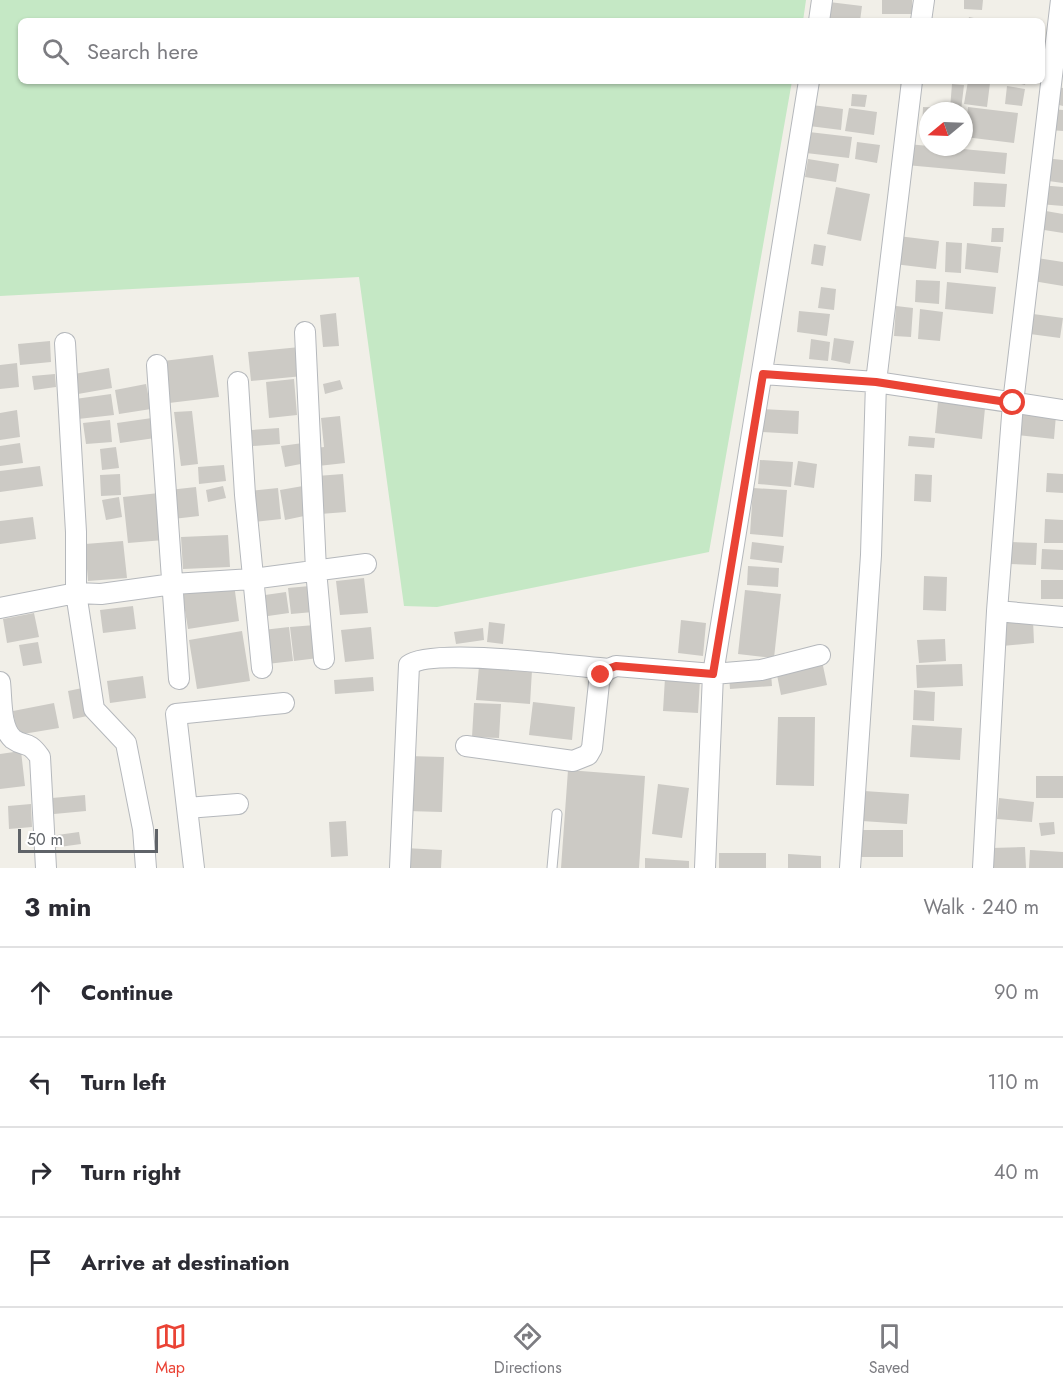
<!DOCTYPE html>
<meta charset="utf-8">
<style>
:root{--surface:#fff;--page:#f7f7f7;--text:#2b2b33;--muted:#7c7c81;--line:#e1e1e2;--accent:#ea4335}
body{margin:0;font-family:Jost,sans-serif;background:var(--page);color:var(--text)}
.compass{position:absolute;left:919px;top:102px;width:54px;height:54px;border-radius:50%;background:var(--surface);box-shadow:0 2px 4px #0004;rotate:251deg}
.scale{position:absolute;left:18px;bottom:15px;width:140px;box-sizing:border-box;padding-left:6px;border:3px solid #5f6368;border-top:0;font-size:16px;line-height:21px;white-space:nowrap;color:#5f6368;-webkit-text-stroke:4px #fff;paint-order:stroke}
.stop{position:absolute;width:18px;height:18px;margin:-14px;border:4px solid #ea4335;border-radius:50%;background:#fff}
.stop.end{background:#ea4335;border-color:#fff;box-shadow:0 2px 6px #0008}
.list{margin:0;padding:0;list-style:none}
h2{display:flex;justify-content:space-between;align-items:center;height:78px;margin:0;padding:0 24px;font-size:26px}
h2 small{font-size:20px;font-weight:400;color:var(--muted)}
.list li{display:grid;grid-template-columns:39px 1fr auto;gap:18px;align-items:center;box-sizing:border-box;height:90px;padding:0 24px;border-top:2px solid var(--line)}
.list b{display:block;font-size:22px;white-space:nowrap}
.list em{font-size:20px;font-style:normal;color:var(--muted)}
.icon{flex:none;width:33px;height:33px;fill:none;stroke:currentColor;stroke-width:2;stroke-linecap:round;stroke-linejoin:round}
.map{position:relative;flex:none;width:1063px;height:868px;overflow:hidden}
.search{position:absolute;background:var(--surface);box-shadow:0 2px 4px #0004;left:18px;right:18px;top:18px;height:66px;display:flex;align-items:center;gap:15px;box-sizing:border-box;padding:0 21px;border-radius:9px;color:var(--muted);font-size:22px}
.sheet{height:438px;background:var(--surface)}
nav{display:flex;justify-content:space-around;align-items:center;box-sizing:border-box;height:84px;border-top:2px solid var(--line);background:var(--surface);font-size:16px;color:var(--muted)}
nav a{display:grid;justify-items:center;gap:3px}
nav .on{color:var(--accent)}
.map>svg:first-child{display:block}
</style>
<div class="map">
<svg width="1063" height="868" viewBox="0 0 1063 868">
<rect width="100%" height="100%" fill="#f1efe8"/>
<!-- green -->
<path fill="#c5e8c5" d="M0,0H806L803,21H21V81H792L709,552L437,607L404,606L359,277L0,296Z"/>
<!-- building -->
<path fill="#cccac5" d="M882,0H912V14H882Z
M964,0H983L982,10L964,9Z
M829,2L862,6L860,21H827Z
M969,17L983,20V21H968Z
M968,81L990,83L987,107L964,104Z
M1009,81H1026L1025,85Z
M952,84L964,85L961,110L950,109Z
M1007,86L1025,89L1022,106L1005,104Z
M1057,87L1063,88V106L1055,104Z
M852,94L867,95L865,107L851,106Z
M812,105L843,109L841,130L809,126Z
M923,107L945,108V111H928V133L922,132Z
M968,107L1018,113L1014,143L965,137Z
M849,108L877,112L874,135L845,131Z
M1051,109L1063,110V131L1049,130Z
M809,132L852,137L849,158L806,153Z
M857,142L880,145L877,163L855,159Z
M907,144L1007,153L1005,174L906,165Z
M1044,158L1063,160V183L1041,180Z
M808,159L839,164L836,182L805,177Z
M974,182L1007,184L1005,207L973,206Z
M1040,185L1063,187V206L1039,204Z
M836,187L870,194L861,241L827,234Z
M1040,210L1063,214V233L1038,229Z
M992,228H1004L1003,242H991Z
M898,236L939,241L936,269L894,264Z
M946,242L962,243L961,273L945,272Z
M967,243L1001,247L998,273L965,269Z
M814,244L826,246L823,266L811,264Z
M1037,258L1063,262V286L1033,281Z
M916,280L940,281L939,304L915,302Z
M947,282L996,287L993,314L945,309Z
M821,287L836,289L834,310L818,308Z
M896,306L913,308L911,337L894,336Z
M920,309L943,312L940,341L918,339Z
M799,311L830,314L827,336L797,332Z
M336,313L339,346L323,347L320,315Z
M1033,314L1063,318L1060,338L1030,334Z
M834,338L854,341L850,364L831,360Z
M811,339L830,342L828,361L809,359Z
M50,341L51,362L20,365L18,344Z
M300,347L303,376L251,381L248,352Z
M213,355L219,397L169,403L163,361Z
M17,363L19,387L0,389V365Z
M109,368L112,388L78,394L74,374Z
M55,374L56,387L34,390L32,376Z
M294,379L297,415L269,418L266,382Z
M340,380L343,389L325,394L323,384Z
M146,384L151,409L119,414L115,390Z
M111,394L114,415L78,419L75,399Z
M938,402L985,408L982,439L935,433Z
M762,409L799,411L798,434L762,432Z
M17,410L20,437L0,440V413Z
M192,411L198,464L181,466L174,412Z
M1020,411L1056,415L1054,439L1017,435Z
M340,416L345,463L318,466L316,448L324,447L321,418Z
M152,418L155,438L120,443L117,423Z
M110,420L112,442L86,444L83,423Z
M279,428L280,444L253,446L251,430Z
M909,436L935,438L934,448L908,446Z
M20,443L23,463L0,466V446Z
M303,443L306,463L285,467L281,446Z
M116,447L119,468L102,470L100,449Z
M760,460L793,462L791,487L758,484Z
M798,461L817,464L814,488L794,485Z
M224,465L226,481L199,484L198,467Z
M40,466L43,486L0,492V471Z
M1047,473L1063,474V493L1046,492Z
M120,474L121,495L101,496L100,475Z
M343,474L346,512L320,514L317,476Z
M915,474L932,475L931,502L914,501Z
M223,486L226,498L208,502L206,490Z
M303,486L309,515L285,520L280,490Z
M196,487L199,516L173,519L169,490Z
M278,488L281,519L253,522L249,491Z
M753,488L787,490L783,537L750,534Z
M159,493L164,540L128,543L123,497Z
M119,497L122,517L106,520L102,500Z
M33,517L36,539L0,544V521Z
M1045,519L1063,520V543H1044Z
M228,535L230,567L183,569L181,537Z
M123,541L127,578L88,581L85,544Z
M752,542L784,546L782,563L750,559Z
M1010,542L1037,543L1036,565L1009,564Z
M1042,549L1063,550V570L1041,569Z
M748,566L779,568L778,587L747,585Z
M924,576L947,577L946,611L923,610Z
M364,578L368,613L340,615L336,581Z
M1041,580H1063V599H1041Z
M234,584L239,621L188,629L182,592Z
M310,586L313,612L291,614L288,588Z
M745,590L781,594L774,658L738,654Z
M286,592L289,613L261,617L258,596Z
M133,606L136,629L103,633L100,610Z
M34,613L39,637L7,643L3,619Z
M681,620L706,623L703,656L678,653Z
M1033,620L1034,643L1002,646L1001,623Z
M489,622L505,624L503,644L487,642Z
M315,625L318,658L294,661L290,627Z
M289,627L293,661L267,664L263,630Z
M371,627L374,659L345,662L341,630Z
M483,628L484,640L456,644L454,632Z
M242,631L250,681L197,689L189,640Z
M945,639L946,661L919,663L917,640Z
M38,642L42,663L23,666L19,645Z
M822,661L827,685L781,695L776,670Z
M962,664L963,686L917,688L916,665Z
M479,666L532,670L530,704L476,700Z
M771,673L772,686L730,689L729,676Z
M143,676L146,698L110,703L107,681Z
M373,677L374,691L335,694L334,680Z
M665,678L700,680L698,713L663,711Z
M87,687L92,715L73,719L68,691Z
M914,690L935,692L934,721L913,720Z
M533,702L575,707L572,740L529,735Z
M54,703L59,728L17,735L13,711Z
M474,703L501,704L499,738L472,737Z
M778,717H815L814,786L776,785Z
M912,725L962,728L960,760L910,757Z
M21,751L25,786L0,789V754Z
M408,756L444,757L442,812L407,811Z
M568,770L645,776L639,868H561Z
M1036,776H1063V798H1036Z
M658,784L689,788L682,838L652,834Z
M864,791L909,794L907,824L862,821Z
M85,795L86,811L54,814L52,798Z
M999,798L1034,802L1032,822L997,819Z
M31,804L32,827L9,829L8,806Z
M346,821L348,856L331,857L329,822Z
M1054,822L1055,834L1041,836L1039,823Z
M858,830H903V857H858Z
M79,832L81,844L52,848L50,836Z
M1025,847L1026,868H992L991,848Z
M405,848L442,850L441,868H404Z
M1030,850L1063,852V868H1029Z
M719,853H766V868H719Z
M788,854L821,856V868H788Z
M645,858L689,861V868H645Z"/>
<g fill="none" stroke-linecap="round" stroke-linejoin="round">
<defs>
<path id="lane" d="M552,868L557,814"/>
<path id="street" d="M819,21L822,0
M921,21L924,0
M305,332L316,570L324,659
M65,343L76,532V593L94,709L126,743L143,829L146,868
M157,365L179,679
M763,374L876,382L1063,410
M238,382L245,495L262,668
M0,608L76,593L101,594L173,584L252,579L366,564
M997,611L1063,617
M0,682C2,699 0,728 13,739C25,748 27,739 40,757L46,868
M466,746L573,761L588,755L592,748L599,683C602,672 607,669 616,666L713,674L761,670L820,655
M187,808L238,804
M194,868L176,714L284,703
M400,868L409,665C431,647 573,666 608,669
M705,868L713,674L809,81
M850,868L871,555L876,382L912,81
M983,868L997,611L1013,403L1061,0"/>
</defs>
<!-- lane casing -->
<use href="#lane" stroke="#b5b8bc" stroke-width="11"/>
<!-- street casing -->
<use href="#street" stroke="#b5b8bc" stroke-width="22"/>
<!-- lane -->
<use href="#lane" stroke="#fff" stroke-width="9"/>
<!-- street -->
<use href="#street" stroke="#fff" stroke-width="20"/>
</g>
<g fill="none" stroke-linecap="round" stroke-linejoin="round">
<!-- route -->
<path stroke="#ea4335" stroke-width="8" d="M601,675L608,669L616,666L713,674L763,374L876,382L1013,403"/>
</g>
</svg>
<svg class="compass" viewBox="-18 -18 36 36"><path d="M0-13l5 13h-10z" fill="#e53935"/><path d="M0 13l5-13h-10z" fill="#7c7c81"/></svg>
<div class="scale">50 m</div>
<div class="stop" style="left:1013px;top:403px"></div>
<div class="stop end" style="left:601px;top:675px"></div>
<div class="search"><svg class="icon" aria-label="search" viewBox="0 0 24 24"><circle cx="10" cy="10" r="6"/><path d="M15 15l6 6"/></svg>Search here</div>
</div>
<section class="sheet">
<h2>3 min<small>Walk · 240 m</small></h2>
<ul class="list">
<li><svg class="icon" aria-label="ahead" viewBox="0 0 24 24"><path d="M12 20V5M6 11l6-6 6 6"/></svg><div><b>Continue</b></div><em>90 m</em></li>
<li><svg class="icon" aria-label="left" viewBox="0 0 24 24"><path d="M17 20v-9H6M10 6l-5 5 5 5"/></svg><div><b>Turn left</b></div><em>110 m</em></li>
<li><svg class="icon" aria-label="right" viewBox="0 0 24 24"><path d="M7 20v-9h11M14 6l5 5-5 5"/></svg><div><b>Turn right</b></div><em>40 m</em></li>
<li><svg class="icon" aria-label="arrive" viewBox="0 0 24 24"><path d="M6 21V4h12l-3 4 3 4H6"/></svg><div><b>Arrive at destination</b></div></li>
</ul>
</section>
<nav>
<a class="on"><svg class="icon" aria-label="map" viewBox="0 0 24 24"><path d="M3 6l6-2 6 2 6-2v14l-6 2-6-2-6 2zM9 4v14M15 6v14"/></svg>Map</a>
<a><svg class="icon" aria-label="directions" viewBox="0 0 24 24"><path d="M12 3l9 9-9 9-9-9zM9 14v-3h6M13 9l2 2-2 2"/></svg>Directions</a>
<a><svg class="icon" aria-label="saved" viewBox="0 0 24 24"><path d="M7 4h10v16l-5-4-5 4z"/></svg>Saved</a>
</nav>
